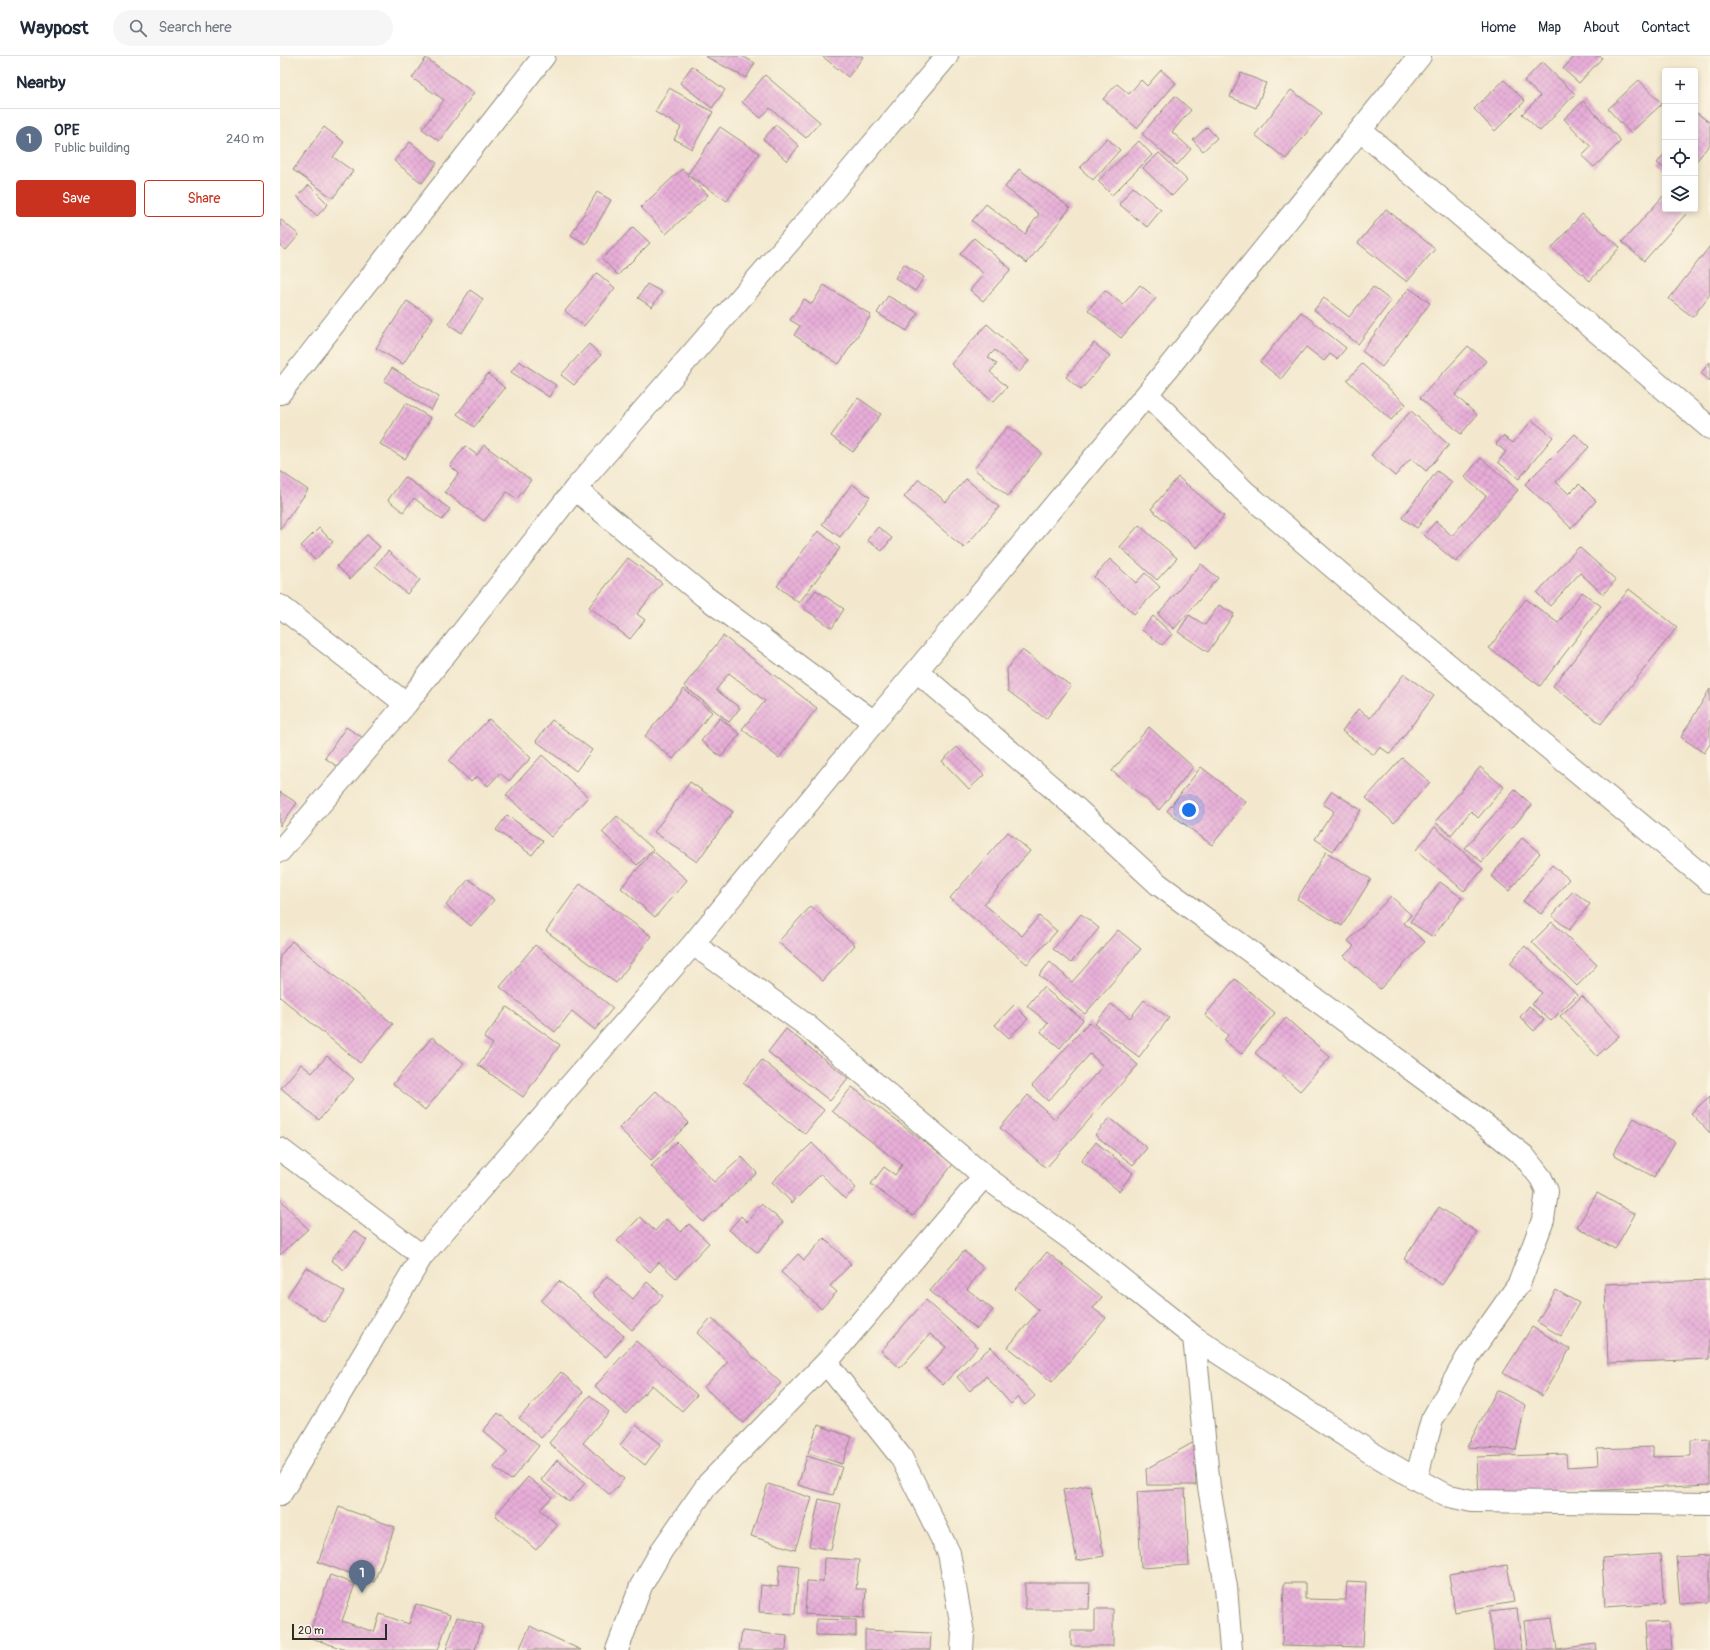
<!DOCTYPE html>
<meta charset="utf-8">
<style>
:root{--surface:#fff;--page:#f6f6f7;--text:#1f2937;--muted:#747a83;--line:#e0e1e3;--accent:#c8321e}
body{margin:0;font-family:Pangolin,sans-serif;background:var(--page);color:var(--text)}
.controls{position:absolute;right:12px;top:12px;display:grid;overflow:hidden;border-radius:4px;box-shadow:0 2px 6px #0003}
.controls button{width:36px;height:36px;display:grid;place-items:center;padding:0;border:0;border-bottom:1px solid var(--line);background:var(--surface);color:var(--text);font:20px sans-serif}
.scale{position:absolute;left:12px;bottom:10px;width:95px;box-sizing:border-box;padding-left:4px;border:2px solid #2b2b2b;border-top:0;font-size:11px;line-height:14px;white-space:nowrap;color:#2b2b2b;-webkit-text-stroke:3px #fcf5e5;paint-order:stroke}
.you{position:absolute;left:909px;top:754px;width:14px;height:14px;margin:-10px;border:3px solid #fff;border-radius:50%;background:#1a73e8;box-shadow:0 0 0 6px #1a73e833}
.badge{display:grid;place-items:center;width:26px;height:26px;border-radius:50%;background:var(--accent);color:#fff;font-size:13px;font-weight:700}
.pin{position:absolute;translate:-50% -33px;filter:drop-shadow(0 1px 2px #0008)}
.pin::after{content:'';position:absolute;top:21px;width:14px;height:12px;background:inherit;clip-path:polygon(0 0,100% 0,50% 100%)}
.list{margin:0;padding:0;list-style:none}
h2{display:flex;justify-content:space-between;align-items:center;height:52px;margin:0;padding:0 16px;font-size:17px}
h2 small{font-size:13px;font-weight:400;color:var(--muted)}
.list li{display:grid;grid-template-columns:26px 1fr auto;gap:12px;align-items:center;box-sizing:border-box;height:60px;padding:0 16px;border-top:1px solid var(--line)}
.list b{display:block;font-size:15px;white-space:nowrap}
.list p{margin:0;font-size:13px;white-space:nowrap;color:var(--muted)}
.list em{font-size:13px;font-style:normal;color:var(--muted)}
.actions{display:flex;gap:8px;padding:12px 16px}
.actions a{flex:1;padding:9px 0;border:1px solid var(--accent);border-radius:4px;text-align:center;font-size:14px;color:var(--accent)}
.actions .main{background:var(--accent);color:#fff}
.icon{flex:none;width:22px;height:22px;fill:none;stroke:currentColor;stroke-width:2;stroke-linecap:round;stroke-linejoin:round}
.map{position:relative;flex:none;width:1430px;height:1594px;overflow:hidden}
header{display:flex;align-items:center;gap:24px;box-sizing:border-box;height:56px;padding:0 20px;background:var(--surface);border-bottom:1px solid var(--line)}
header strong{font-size:19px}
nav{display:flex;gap:22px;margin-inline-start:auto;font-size:14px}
.search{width:280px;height:36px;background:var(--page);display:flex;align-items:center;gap:10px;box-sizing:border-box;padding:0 14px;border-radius:22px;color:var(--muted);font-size:15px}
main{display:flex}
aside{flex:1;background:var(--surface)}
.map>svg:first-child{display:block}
</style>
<header>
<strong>Waypost</strong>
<div class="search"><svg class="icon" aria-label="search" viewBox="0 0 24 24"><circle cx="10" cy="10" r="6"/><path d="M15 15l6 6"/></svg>Search here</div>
<nav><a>Home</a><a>Map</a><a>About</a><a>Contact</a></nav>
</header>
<main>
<aside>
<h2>Nearby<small></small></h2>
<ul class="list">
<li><span class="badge" style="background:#5c6f8a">1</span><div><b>OPE</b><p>Public building</p></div><em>240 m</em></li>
</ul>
<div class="actions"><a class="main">Save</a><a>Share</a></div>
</aside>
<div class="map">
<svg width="1430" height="1594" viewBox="0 0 1430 1594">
<defs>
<pattern id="building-cross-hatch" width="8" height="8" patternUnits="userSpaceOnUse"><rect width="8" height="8" fill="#e7add8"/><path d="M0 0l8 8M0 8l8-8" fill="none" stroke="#c695ba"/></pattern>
</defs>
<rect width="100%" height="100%" fill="#fcf5e5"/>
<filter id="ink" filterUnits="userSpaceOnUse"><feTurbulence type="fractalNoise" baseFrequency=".025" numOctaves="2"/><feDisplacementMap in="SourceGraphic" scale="8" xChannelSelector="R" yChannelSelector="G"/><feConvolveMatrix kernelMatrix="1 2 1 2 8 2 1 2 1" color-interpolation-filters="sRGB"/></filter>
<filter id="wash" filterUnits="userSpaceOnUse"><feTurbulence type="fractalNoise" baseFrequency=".012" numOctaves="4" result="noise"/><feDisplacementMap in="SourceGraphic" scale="16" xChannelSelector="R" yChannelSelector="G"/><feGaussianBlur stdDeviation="0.9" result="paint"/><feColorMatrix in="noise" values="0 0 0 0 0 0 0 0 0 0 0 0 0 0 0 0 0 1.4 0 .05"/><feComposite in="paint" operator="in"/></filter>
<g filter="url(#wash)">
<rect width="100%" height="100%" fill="#f3e8ce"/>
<g id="blocks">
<!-- building -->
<path fill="url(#building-cross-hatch)" d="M425,0H462L475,7L466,22Z
M542,0H582L583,1L568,21Z
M1295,0H1320L1322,2L1299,27L1283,13Z
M146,2L194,37L159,85L142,73L164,44L132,22Z
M1262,6L1295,38L1260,75L1242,58L1260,40L1244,25Z
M412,10L445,34L432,52L400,27Z
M881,14L896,27L857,72L823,43L837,28L849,38L861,24L867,30Z
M961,17L986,27L976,52L950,41Z
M485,19L540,66L526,82L490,52L481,62L462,46Z
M1224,24L1245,45L1215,75L1194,53Z
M1359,24L1382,48L1350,77L1328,53Z
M389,32L433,56L412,93L394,83L401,71L375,56Z
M1011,34L1042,57L1006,103L975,79Z
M895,40L911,54L892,76L911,93L897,109L862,78Z
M1303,45L1341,85L1314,111L1302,100L1311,91L1284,63Z
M1417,57L1430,67V88L1415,107V59Z
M496,69L519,90L507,105L483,83Z
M44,71L64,86L53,101L73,115L53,142L13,114Z
M440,71L479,97L447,145L408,119L428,139L386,178L361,151L402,113L408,118Z
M927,71L937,82L923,95L913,84Z
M827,82L840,94L813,124L800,112Z
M859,85L872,99L832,139L818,125Z
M130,86L157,107L142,127L114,105Z
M879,97L907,124L892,140L863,112Z
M1385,97V113L1377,107Z
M739,113L790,152L747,207L692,165L706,148L745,178L759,158L725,131Z
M29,129L48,148L37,160L17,140Z
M853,131L881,154L867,171L839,148Z
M317,136L331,144L306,188L291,179Z
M1385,138V153H1401L1406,158L1364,205L1342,186Z
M1106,153L1155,193L1127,226L1078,187Z
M1302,158L1340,191L1310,225L1272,192Z
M0,163L19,179L6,194L0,189Z
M353,171L370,187L338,219L322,203Z
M694,182L731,213L703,245L690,234L704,218L680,198Z
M1430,190V238L1413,261L1389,243Z
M624,208L644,221L635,235L615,222Z
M317,217L335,232L304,270L285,255Z
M367,228L382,236L372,251L358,242Z
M544,229L591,259L559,308L514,279L520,270L510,264L524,243L532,248Z
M860,229L876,242L841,282L808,254L825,234L843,249Z
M1093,231L1111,245L1078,288L1034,254L1044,242L1069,261Z
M1129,232L1150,247L1102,311L1082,295Z
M190,234L203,243L182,277L168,268Z
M608,240L638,257L627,275L597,257Z
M127,245L153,262L123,308L96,292Z
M1021,256L1066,292L1057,303L1050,298L1044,305L1026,291L1001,323L980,306Z
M707,268L749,305L739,316L715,294L708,301L717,308L710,316L727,331L713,346L671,308Z
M814,287L830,300L801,334L786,321Z
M309,288L321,299L294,329L281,319Z
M1188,290L1206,305L1175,339L1197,359L1181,378L1140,342Z
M239,305L276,329L269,341L231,316Z
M1430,306V325L1421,317Z
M1082,308L1126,348L1111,364L1067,324Z
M112,312L159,341L151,354L104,325Z
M208,318L225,332L194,371L177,358Z
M578,342L601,358L573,396L551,380Z
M126,347L151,362L125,403L100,388Z
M1131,355L1169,389L1146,415L1131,402L1115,420L1091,399Z
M1252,364L1273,381L1239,423L1218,406L1226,396L1216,388L1223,380L1233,387Z
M728,370L762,397L728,440L694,413Z
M1295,378L1309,391L1276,426L1289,438L1299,428L1316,445L1291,472L1245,428Z
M204,389L251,424L237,443L227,436L204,465L165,436L179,417L170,410L185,390L197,399Z
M1201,402L1238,434L1176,506L1144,479L1156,465L1172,480L1206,440L1184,421Z
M0,415L28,434L0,473Z
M1157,415L1172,426L1137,472L1122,462Z
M125,421L170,453L162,464L134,442L123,456L108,444Z
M898,421L944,460L917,492L871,453Z
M639,423L666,446L686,423L719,451L684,492L624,441Z
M572,428L590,441L560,481L542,468Z
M859,469L897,502L877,524L840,491Z
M598,471L612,482L602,495L587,484Z
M39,472L53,486L35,504L21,490Z
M538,475L560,492L519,547L497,530Z
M87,479L100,491L70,523L57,510Z
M1299,491L1336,524L1323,538L1300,517L1270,550L1257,537Z
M108,495L140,524L127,538L95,510Z
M348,502L382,527L357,558L365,564L350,583L309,551Z
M830,503L856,527L865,517L880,531L854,558L814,521Z
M921,508L938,522L894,573L878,558Z
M1349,533L1397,571L1321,668L1273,630Z
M536,534L564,553L552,572L523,552Z
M1302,536L1321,550L1260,630L1209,592L1246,543L1278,567Z
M939,549L954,558L928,596L898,576L909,559L925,569Z
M873,560L892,578L882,589L862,574Z
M443,580L537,652L499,702L462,673L485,645L449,617L436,634L460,652L449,666L404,630Z
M742,594L791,630L766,663L728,635L727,613Z
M1124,618L1154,640L1110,698L1100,691L1094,699L1062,675L1078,653L1090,662Z
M404,633L432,656L393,703L365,680Z
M1430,633V688L1424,697L1401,681Z
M440,662L460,678L441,701L421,685Z
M209,663L251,702L229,725L220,717L208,730L197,720L191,726L169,705Z
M272,664L312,694L296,715L256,685Z
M66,671L83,682L62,714L45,702Z
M869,671L913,711L879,754L832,715Z
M677,691L704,719L689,733L662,705Z
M262,699L308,741L271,781L226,739Z
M1122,702L1150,726L1114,767L1086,742Z
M921,711L966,746L932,789L887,755Z
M1200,711L1224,731L1198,762L1191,755L1171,779L1155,766Z
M410,726L453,756L417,806L374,776Z
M1235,734L1252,749L1202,806L1185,792Z
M1052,735L1081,754L1053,795L1035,783L1054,755L1043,748Z
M0,736L17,747L0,770Z
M227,759L263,785L252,799L216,774Z
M337,760L373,793L357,809L322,776Z
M1155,771L1203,813L1184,835L1136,794Z
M728,776L750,795L704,848L742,880L759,860L777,875L747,908L670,842Z
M1242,782L1260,797L1229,835L1211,820Z
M373,795L407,824L375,861L341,832Z
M1046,796L1091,823L1062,870L1017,843Z
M1272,809L1289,823L1261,858L1243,845Z
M189,823L214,844L191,870L166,849Z
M1160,826L1182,842L1153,881L1130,866Z
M300,828L371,880L336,927L266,875Z
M1293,835L1310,848L1289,874L1272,860Z
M1111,840L1131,859L1124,867L1145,886L1100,933L1064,900L1074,890L1068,885Z
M531,850L575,889L543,925L498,886Z
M801,858L819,872L791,907L773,893Z
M1272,866L1317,909L1297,930L1252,886Z
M838,874L861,893L805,958L759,919L770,906L792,926Z
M12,885L113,968L80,1007L0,941V900Z
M255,889L333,952L315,974L292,955L275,976L220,931Z
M1245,890L1297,939L1271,965L1252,948L1262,937L1230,907Z
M955,923L995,957L961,998L944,984L948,979L925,959Z
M763,931L803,964L780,992L761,976L768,967L747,950Z
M1302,940L1339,980L1317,1000L1280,960Z
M864,944L889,962L859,1001L815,968L831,948L850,962Z
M734,949L748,963L729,982L715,969Z
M1249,950L1264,964L1254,975L1240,961Z
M227,951L280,989L243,1041L198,1009L213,988L204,982Z
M1006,962L1050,1001L1020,1035L975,997Z
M809,966L858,1009L766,1112L720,1072L748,1039L775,1063L823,1010L810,998L768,1045L752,1030Z
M506,973L568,1022L550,1045L488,996Z
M152,981L184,1007L145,1054L113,1028Z
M47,1000L74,1023L39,1064L1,1032L21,1008L32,1017Z
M482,1004L544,1054L525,1078L463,1027Z
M572,1031L673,1108L633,1160L591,1128L604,1111L615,1119L622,1109L552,1055Z
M376,1035L409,1067L371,1104L339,1072Z
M1430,1040V1077L1411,1057Z
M830,1062L867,1092L853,1109L815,1079Z
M1354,1062L1395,1086L1374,1121L1333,1098Z
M397,1086L434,1126L462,1101L477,1117L423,1166L371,1110Z
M816,1086L853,1117L839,1135L801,1105Z
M532,1087L576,1132L565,1143L541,1118L512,1147L492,1126Z
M1317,1137L1355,1158L1335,1193L1297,1171Z
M0,1143L28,1173L0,1199Z
M481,1148L503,1166L478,1197L449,1174L461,1160L467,1166Z
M1159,1151L1197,1176L1162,1229L1124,1203Z
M360,1161L375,1175L386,1163L401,1176L409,1168L429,1187L396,1222L379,1206L370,1216L337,1185Z
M74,1175L87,1184L64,1214L51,1204Z
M544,1182L571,1208L550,1230L557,1236L541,1253L501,1216L518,1198L524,1204Z
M684,1195L704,1212L687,1233L713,1254L697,1273L650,1235Z
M767,1196L822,1241L813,1252L826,1262L772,1326L728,1291L759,1254L735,1233Z
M26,1211L65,1236L45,1266L7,1241Z
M327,1220L353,1243L367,1226L383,1240L352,1274L312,1238Z
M1430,1224V1303L1328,1307L1325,1228Z
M279,1225L344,1280L326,1301L261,1245Z
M1276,1234L1299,1247L1281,1280L1257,1266Z
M646,1244L698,1291L663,1329L646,1313L666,1291L650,1278L620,1312L601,1295Z
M431,1262L501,1327L463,1367L424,1331L448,1306L417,1277Z
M1252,1271L1290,1293L1262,1340L1223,1317Z
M356,1285L417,1339L402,1355L372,1329L346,1358L315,1330Z
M711,1291L755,1340L745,1349L738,1341L731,1348L706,1320L690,1335L677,1321Z
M281,1316L303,1336L261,1382L239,1362Z
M1217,1334L1245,1349L1236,1394L1187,1391Z
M310,1339L329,1356L303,1387L344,1423L330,1439L269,1387Z
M218,1357L259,1390L231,1424L214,1411L228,1396L203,1375Z
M356,1369L381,1388L365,1409L340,1389Z
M538,1369L572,1381L562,1408L528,1397Z
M1430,1383V1429L1199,1440L1197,1401L1286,1398L1287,1411L1318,1409L1317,1393L1373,1391V1401L1411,1400V1384Z
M914,1386L916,1429H867L866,1413Z
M527,1400L562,1411L553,1439L518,1429Z
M277,1404L305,1427L289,1446L261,1424Z
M248,1421L272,1441L260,1454L278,1469L256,1494L215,1459Z
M488,1428L532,1442L515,1494L471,1480Z
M810,1429L824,1500L797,1505L783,1434Z
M905,1433L909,1509L861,1512L857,1436Z
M539,1443L561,1448L551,1494L529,1490Z
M59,1451L115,1471L94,1526L38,1506Z
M1380,1498L1384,1547L1325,1551L1322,1502Z
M1430,1499V1546L1400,1548L1396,1501Z
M544,1502L579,1504L576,1533H586L584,1562L525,1558L527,1525L543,1526Z
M500,1508L519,1510L515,1558L479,1556L481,1529L498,1531Z
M1227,1509L1234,1546L1175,1556L1169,1519Z
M50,1519L75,1528L62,1565L94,1576L100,1558L129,1568L136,1548L170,1559L158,1594H66L28,1581Z
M1067,1525L1086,1526L1083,1591L1002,1589L1004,1527H1025V1543L1066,1544Z
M745,1527H810L809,1553H745Z
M815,1553H833V1590H791V1575H815Z
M1237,1553L1242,1594H1214L1209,1556Z
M177,1561L203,1569L195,1594H166Z
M1272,1562L1277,1593L1316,1588L1317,1594H1247L1244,1565Z
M536,1563L576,1564V1580L536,1579Z
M1389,1566L1391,1594H1367L1365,1567Z
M250,1570L260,1575L301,1594H239Z
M585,1574L651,1577L650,1594H585Z
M462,1575L507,1580L506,1594H459Z"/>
</g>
</g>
<g filter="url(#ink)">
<use href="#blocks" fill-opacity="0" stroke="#8f8a7c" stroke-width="1"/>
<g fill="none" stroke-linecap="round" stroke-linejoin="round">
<defs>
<path id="street" d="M1081,75L1430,372
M0,337L264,0
M867,338L964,435L1117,566L1430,826
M295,433L424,540L594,666
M0,550L126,648
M637,615L797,753L878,828L1181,1050L1244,1100L1261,1122L1267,1135L1263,1164L1239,1228L1187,1302L1152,1364L1136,1423
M0,795L126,648L295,433L549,140L667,0
M413,888L526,969L704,1120L795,1186L914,1281L1090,1396L1136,1423L1165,1439L1192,1445L1430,1448
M0,1093L142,1200
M914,1281L929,1431L946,1531L951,1594
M546,1307L621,1401L669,1497L683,1577L682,1594
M0,1439L142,1200L413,888L594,666L867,338L1140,0
M337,1594L361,1530L382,1494L428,1428L546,1307L704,1120"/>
</defs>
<!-- street casing -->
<use href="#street" stroke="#8f8a7c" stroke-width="24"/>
<!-- street -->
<use href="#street" stroke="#fff" stroke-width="22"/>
</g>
</g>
</svg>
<div class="controls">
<button>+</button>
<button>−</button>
<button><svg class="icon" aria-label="locate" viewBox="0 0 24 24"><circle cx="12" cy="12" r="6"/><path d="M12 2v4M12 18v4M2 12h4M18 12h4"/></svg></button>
<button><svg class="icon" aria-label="layers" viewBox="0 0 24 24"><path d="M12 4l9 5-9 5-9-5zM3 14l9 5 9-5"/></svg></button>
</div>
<div class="scale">20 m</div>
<div class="you"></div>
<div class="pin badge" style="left:82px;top:1537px;background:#5c6f8a">1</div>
</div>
</main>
